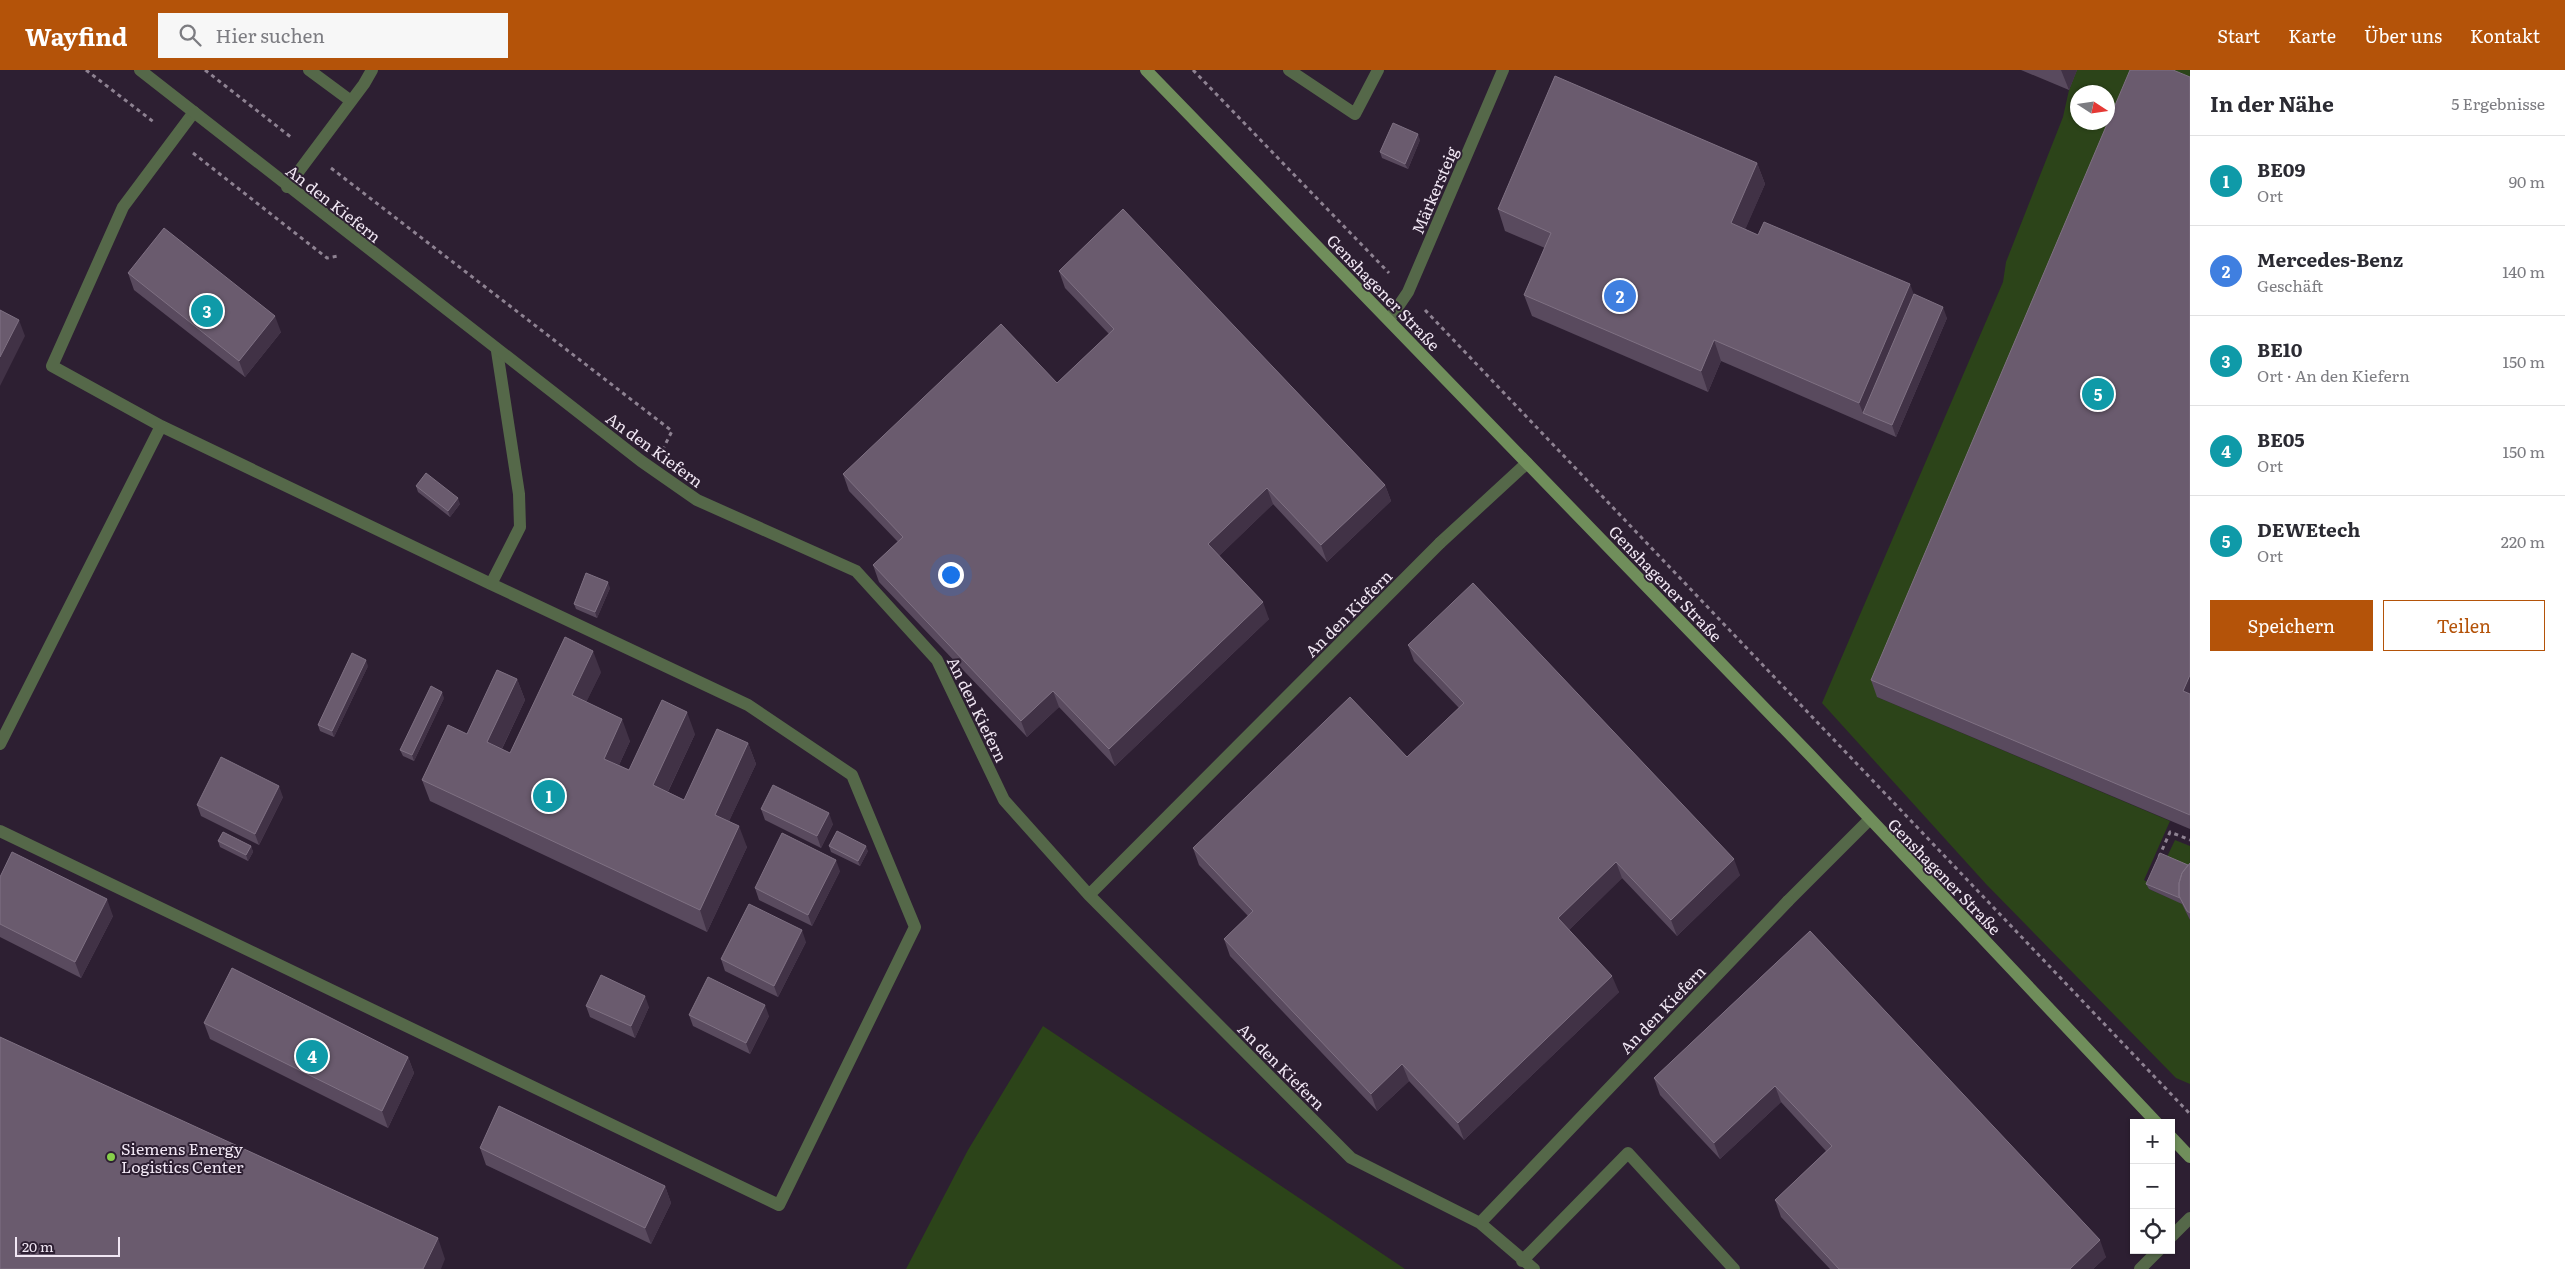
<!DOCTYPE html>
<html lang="de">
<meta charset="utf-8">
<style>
:root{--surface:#fff;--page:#f7f7f7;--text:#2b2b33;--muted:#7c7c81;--line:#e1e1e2;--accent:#b45309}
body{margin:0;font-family:Literata,serif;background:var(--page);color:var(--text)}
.controls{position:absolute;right:15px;bottom:15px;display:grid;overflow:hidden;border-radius:0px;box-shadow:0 1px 4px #0004}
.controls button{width:45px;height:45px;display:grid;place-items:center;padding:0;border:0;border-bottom:1px solid var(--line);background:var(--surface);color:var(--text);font:25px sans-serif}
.compass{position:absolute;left:2070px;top:15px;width:45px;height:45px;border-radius:50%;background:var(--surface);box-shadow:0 1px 4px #0004;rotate:102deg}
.scale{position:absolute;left:15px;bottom:12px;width:105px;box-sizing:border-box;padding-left:5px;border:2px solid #f1e7f4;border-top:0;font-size:14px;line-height:18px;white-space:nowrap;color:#f1e7f4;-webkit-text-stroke:4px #2d1f32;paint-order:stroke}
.you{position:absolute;left:950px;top:504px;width:18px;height:18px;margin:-12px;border:4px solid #fff;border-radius:50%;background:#1a73e8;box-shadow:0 0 0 8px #1a73e833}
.badge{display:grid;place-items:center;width:32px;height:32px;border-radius:50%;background:var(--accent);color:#fff;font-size:16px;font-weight:700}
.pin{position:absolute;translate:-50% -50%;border:2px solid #fff;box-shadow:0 1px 5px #0006}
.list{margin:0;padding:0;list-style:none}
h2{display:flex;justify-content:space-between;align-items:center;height:65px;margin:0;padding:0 20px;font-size:21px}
h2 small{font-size:16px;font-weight:400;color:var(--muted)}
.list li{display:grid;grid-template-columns:32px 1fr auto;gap:15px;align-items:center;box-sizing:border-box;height:90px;padding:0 20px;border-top:1px solid var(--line)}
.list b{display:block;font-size:19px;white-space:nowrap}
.list p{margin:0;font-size:16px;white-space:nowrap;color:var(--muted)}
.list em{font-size:16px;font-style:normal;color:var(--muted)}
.actions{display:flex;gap:10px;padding:15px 20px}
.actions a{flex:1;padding:11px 0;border:1px solid var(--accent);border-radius:0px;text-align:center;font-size:18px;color:var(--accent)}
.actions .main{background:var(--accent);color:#fff}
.icon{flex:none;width:28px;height:28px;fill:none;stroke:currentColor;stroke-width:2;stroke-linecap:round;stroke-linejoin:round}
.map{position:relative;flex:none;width:2190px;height:1199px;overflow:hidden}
header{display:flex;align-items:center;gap:30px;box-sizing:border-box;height:70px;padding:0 25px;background:var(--accent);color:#fff}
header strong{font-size:24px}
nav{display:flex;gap:28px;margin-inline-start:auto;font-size:18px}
.search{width:350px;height:45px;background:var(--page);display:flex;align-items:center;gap:12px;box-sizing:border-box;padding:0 18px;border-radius:0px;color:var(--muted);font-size:19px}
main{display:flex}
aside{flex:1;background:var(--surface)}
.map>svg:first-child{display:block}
</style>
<header>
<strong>Wayfind</strong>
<div class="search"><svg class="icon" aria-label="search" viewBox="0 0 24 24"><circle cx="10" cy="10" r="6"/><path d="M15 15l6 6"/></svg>Hier suchen</div>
<nav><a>Start</a><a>Karte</a><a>Über uns</a><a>Kontakt</a></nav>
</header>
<main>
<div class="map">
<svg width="2190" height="1199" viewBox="0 0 2190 1199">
<rect width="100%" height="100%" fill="#2d1f32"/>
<!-- green -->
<path fill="#2c4419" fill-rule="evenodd" d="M2077,0H2190V21L1877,627L2170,751L2144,810L2151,814L2149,819L2183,834L2190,850V1014L2176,1008L1986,814L1822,633L2003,212L2006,192L2063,47L2069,20ZM2078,22H2108V52H2078Z
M2175,770L2190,776V801L2165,791Z
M1043,956L1405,1199H906L968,1080Z"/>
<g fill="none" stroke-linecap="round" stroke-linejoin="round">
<!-- path -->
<path stroke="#8e8292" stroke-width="3" stroke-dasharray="4 4" stroke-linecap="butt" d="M86,0L155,53
M205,0L292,68
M1193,0L1389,203
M193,83L327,188L338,186
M331,98L672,361L664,377
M1425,240L2190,1044
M2159,787L2170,762L2190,770"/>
<!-- service -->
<path stroke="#556849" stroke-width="12" d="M309,0L351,31
M1289,0L1355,44L1378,0
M287,117L364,14L372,0
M161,356L491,514
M1440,473L1527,393
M0,674L161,356L52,296L123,137L194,42
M0,761L779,1135L915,857L852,705L748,635L491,514L520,457L519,424L497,281
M1788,831L1869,750
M2171,1167L2190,1148
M2140,1199L2159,1180"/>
<!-- minor -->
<path stroke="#556849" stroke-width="12" d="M140,0L641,391L697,430L856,501L937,590L1004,730L1089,825L1351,1088L1480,1153L1534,1199
M1389,250L1408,222L1503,0
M1089,825L1440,473
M1480,1153L1788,831
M1522,1191L1628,1083L1734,1199"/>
<!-- secondary -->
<path stroke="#708e5b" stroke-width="12" d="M1146,0L1810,685L2157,1053
M2171,1067L2190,1087"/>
</g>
<!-- wall -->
<path fill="#594a5e" d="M2021,0H2077L2069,20Z
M2190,7V759L1877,627L1871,610Z
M1420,70L1408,99L1382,88L1380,82Z
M1757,93L1765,114L1745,159L1758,165L1914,224L1947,248L1896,367L1721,291L1708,322L1532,246L1524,225L1545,178L1505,161L1498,139Z
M1059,201L1385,415L1391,431L1327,492L1273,434L1219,486L1269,549L1115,696L1059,637L1027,667L879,512L873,495L898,472L849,421L843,404L1057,313L1109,264L1065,218Z
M128,203L281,262L245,307L134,220Z
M416,416L460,434L450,447L418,422Z
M610,518L597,548L576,539L574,534Z
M1408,575L1740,805L1677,866L1622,808L1569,860L1619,922L1464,1070L1409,1011L1377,1041L1230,886L1224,869L1248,846L1199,795L1193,778L1407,687L1459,638L1414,591Z
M368,596L334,667L320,661L318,655Z
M601,602L586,632L630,671L619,695L629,700L695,664L668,722L684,730L748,673L756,694L729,751L747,777L707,862L430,731L422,710L467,664L517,609L525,630L502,679L510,683Z
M444,628L414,691L403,686L400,680Z
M283,727L259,775L201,746L197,735Z
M761,739L833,754L821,778L765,750Z
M218,771L251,776L253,782L248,791L220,777Z
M829,776L868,781L860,796L831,782Z
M2190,793V850L2182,834L2149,819L2146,814L2188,795Z
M840,801L812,856L759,830L755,818Z
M0,807L113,846L81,908L0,867Z
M1810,861L2106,1187L2093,1199H1830L1781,1147L1775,1130L1826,1081L1781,1032L1720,1089L1660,1025L1654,1008Z
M806,872L778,927L725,901L721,889Z
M586,936L649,937L635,968L590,947Z
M689,945L769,946L750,984L693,956Z
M204,953L408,987L414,1003L388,1058L210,969Z
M480,1078L665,1116L671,1133L651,1174L486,1095Z"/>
<!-- shaded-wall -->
<path fill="#413246" d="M2061,0H2077L2069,20Z
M1418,64L1420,70L1408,99L1405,94Z
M1757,93L1765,114L1739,174L1731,153Z
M1910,214L1918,235L1863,343L1859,333Z
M1943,237L1947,248L1896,367L1892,355Z
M275,246L281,262L245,307L239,291Z
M19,250L25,266L0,316V287Z
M1714,270L1721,291L1708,322L1701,301Z
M1385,415L1391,431L1327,492L1321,475Z
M1267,418L1273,434L1214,491L1208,474Z
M458,428L460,434L450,447L448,441Z
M608,512L610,518L597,548L595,542Z
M1263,532L1269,549L1115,696L1109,679Z
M593,581L601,602L579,647L572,625Z
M366,590L368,596L334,667L332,661Z
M2190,605V635L2183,621Z
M517,609L525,630L495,693L487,672Z
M1053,621L1059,637L1027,667L1021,651Z
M442,622L444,628L414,691L412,685Z
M687,642L695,664L661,736L653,715Z
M622,649L630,671L612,710L604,689Z
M748,673L756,694L722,766L715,745Z
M279,716L283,727L259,775L255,764Z
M829,743L833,754L821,778L817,766Z
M739,756L747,777L707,862L700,840Z
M251,776L253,782L248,791L246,785Z
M866,776L868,781L860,796L858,791Z
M1734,789L1740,805L1677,866L1671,850Z
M836,790L840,801L812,856L808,845Z
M1616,792L1622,808L1564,865L1558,848Z
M107,829L113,846L81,908L75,892Z
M802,860L806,872L778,927L774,916Z
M1612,906L1619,922L1464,1070L1458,1053Z
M645,926L649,937L635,968L631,956Z
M765,935L769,946L750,984L746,973Z
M408,987L414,1003L388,1058L382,1041Z
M1402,994L1409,1011L1377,1041L1371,1024Z
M1775,1016L1781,1032L1720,1089L1714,1073Z
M665,1116L671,1133L651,1174L645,1158Z
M438,1168L445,1189L441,1199H423Z
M2100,1170L2106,1187L2093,1199H2070Z"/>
<!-- building -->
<path fill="#6a5b6e" stroke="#7f7183" d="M2130,0H2173L2190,7V605L2183,621L2190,624V745L1871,610Z
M1555,6L1757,93L1731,153L1758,165L1764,152L1910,214L1859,333L1714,270L1701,301L1524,225L1551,163L1498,139Z
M1393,53L1418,64L1405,94L1380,82Z
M1123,139L1385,415L1321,475L1267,418L1208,474L1263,532L1109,679L1053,621L1021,651L873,495L903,467L843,404L1001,254L1057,313L1114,259L1059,201Z
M164,158L275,246L239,291L128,203Z
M1914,224L1943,237L1892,355L1863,343Z
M0,240L19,250L0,287Z
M426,403L458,428L448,441L416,416Z
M586,503L608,512L595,542L574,534Z
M1473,513L1734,789L1671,850L1616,792L1558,848L1612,906L1458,1053L1402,994L1371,1024L1224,869L1253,841L1193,778L1350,627L1407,687L1464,633L1408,575Z
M565,567L593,581L572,625L622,649L604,689L629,700L662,630L687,642L653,715L684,730L717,659L748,673L715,745L739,756L700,840L422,710L448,655L467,664L497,600L517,609L487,672L510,683Z
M352,583L366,590L332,661L318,655Z
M431,616L442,622L412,685L400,680Z
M221,687L279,716L255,764L197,735Z
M773,715L829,743L817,766L761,739Z
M837,761L866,776L858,791L829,776Z
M223,762L251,776L246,785L218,771Z
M782,763L836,790L808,845L755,818Z
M12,782L107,829L75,892L0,854V807Z
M2160,783L2188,795L2182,803L2179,813V826L2180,828L2146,814Z
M2190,793V843L2187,841L2179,826V813L2182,803Z
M749,834L802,860L774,916L721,889Z
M1810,861L2100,1170L2070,1199H1839L1775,1130L1832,1076L1775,1016L1714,1073L1654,1008Z
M232,898L408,987L382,1041L204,953Z
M601,905L645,926L631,956L586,936Z
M708,907L765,935L746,973L689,945Z
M0,967L438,1168L423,1199H0Z
M499,1036L665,1116L645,1158L480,1078Z"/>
<!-- markers -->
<circle fill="#87cf4a" stroke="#2d1f32" stroke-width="2" cx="111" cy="1087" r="5"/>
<g text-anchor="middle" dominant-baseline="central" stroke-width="4" stroke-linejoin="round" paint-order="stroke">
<!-- street labels -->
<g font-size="16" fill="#f1e7f4" stroke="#2d1f32">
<text transform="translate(1434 120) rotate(-67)">Märkersteig</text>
<text transform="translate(334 133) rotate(38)">An den Kiefern</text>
<text transform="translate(1384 222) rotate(46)">Genshagener Straße</text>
<text transform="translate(655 379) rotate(36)">An den Kiefern</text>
<text transform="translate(1666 513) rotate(46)">Genshagener Straße</text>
<text transform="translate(1348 543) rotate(-45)">An den Kiefern</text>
<text transform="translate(978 639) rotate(64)">An den Kiefern</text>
<text transform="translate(1945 806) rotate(46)">Genshagener Straße</text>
<text transform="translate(1662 939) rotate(-46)">An den Kiefern</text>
<text transform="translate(1282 996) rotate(45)">An den Kiefern</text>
</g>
<!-- poi labels -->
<g font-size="16" fill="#f1e7f4" stroke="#2d1f32" text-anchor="start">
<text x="121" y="1078">Siemens Energy<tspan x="121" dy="18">Logistics Center</tspan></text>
</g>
</g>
</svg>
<div class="controls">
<button>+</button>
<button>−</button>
<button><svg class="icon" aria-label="locate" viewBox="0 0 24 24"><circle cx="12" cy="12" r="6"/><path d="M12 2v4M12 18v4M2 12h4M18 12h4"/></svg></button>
</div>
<svg class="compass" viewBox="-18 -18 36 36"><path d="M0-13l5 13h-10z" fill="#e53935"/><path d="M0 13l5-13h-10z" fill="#7c7c81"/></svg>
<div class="scale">20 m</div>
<div class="you"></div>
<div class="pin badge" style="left:549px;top:726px;background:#0f9aa8">1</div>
<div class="pin badge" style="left:1620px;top:226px;background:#3f7fe0">2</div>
<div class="pin badge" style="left:207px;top:241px;background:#0f9aa8">3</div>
<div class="pin badge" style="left:312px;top:986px;background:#0f9aa8">4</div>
<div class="pin badge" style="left:2098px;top:324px;background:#0f9aa8">5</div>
</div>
<aside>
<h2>In der Nähe<small>5 Ergebnisse</small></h2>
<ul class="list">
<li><span class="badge" style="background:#0f9aa8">1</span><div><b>BE09</b><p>Ort</p></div><em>90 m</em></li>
<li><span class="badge" style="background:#3f7fe0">2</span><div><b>Mercedes-Benz</b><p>Geschäft</p></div><em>140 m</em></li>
<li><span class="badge" style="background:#0f9aa8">3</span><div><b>BE10</b><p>Ort · An den Kiefern</p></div><em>150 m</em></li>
<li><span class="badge" style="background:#0f9aa8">4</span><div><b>BE05</b><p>Ort</p></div><em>150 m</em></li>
<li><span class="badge" style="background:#0f9aa8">5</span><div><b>DEWEtech</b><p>Ort</p></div><em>220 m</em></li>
</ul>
<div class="actions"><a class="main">Speichern</a><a>Teilen</a></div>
</aside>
</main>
